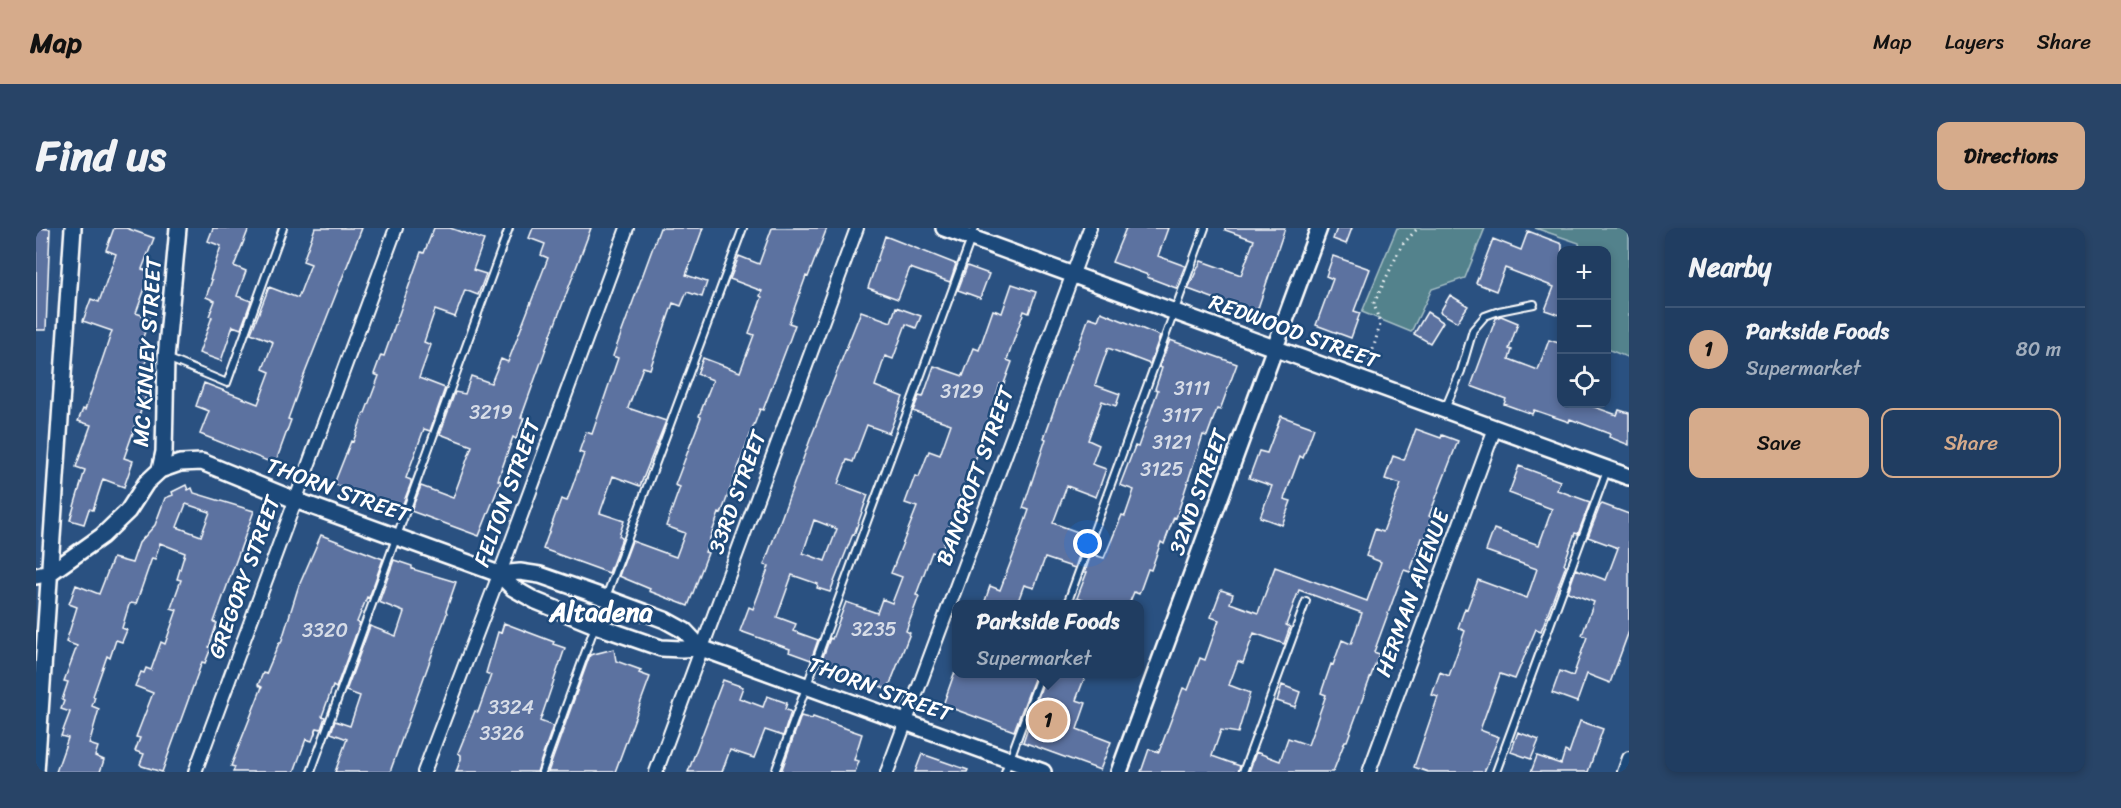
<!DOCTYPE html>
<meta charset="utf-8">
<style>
:root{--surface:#203d61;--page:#284467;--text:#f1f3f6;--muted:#a2aebd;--line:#3d5676;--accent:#d6ab8b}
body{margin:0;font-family:Sriracha,sans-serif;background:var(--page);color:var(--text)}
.controls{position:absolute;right:18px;top:18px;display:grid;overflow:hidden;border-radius:12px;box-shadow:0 3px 9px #0003}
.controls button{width:54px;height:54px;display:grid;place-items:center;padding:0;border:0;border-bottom:2px solid var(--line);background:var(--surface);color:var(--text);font:30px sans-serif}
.you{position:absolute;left:1052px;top:316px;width:21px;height:21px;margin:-15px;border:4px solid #fff;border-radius:50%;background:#1a73e8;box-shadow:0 0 0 9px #1a73e833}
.badge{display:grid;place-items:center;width:39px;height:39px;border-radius:50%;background:var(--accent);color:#111;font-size:20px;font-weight:700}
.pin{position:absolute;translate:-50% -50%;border:3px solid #fff;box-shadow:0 2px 6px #0006}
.popup{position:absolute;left:916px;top:372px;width:192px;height:78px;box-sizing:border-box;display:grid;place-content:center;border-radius:12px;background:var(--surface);filter:drop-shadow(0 2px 4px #0005);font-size:20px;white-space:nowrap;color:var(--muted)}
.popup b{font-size:22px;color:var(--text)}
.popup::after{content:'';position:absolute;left:50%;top:100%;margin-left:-12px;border:12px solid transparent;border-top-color:var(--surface)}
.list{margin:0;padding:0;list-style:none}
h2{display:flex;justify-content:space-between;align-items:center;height:78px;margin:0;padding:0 24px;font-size:26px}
h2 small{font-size:20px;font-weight:400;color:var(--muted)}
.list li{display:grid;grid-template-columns:39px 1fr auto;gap:18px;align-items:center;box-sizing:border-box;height:84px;padding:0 24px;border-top:2px solid var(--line)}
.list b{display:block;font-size:22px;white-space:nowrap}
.list p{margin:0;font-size:20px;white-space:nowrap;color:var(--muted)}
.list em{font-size:20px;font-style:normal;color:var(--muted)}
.actions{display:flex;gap:12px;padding:18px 24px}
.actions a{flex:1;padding:14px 0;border:2px solid var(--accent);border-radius:12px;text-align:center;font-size:21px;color:var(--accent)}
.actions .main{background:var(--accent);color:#111}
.icon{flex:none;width:33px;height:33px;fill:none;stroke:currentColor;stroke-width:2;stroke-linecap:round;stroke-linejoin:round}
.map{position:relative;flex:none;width:1593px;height:544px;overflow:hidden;border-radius:12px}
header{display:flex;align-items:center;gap:36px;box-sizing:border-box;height:84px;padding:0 30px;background:var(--accent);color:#111}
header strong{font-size:28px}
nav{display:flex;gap:33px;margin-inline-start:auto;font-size:21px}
.intro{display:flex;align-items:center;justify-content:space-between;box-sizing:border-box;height:144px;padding:0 36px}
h1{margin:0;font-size:42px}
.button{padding:15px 27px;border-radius:12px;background:var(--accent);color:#111;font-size:21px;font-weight:700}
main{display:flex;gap:36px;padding:0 36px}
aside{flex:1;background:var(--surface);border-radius:12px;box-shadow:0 3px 9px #0003}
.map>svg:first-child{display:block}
</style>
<header>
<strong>Map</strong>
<nav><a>Map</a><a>Layers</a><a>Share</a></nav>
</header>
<div class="intro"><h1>Find us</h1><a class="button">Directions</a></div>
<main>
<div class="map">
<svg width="1593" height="544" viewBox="0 0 1593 544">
<rect width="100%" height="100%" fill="#2a5181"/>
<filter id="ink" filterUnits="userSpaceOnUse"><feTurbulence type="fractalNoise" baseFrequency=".0167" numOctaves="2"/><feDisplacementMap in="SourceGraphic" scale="12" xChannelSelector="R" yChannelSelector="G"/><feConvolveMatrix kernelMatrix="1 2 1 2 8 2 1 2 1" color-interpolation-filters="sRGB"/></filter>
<g filter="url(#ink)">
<!-- green -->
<path fill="#52828c" stroke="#a8c0c6" stroke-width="1.5" d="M1361,0H1449L1429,50L1396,61L1375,104L1326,84Z
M1499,0H1593V130L1571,121L1570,22H1544L1543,15Z"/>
<!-- building -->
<path fill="#5c72a0" stroke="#fff" stroke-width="1.5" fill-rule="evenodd" d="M0,0L14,1L10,102H0Z
M78,0H90L118,10L106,41L115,44L100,85L114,90L103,120L113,124L99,164L110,168L88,230L97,233L88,259L67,251L57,282L53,281L48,296L34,292L49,242L40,239L55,197L42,193L47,181L49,182L76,103L47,93L55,71L63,74L80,26L70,22Z
M177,0H213L198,38L210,43L201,68L215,73L205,101L197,98L185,133L163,125L176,89L173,88L179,73L170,69L176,52L174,51L185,18L172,13Z
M279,0H326L265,155L252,191L255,192L239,236L164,206L173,183L160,178L168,155L222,176L234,144L227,141L237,114L215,105L233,59L262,70L275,36L267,33Z
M398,0H414L448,12L437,42L450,46L442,67L429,62L419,89L399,82L388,114L395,117L383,150L409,160L394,203L388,201L370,250L375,252V255L365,281L298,256L315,213L317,214L328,185H329L343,148L338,146L345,127L348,128L385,24L388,25Z
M497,0H555L513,112L485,190H488L480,211L477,209L462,252L465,253L443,308L375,283L385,258L417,270L436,218L404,206L419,164L429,166L435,148L455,155L465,131L472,134L512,30L505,27L509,16L493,10Z
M624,0H667L650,47L671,54L666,69L651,64L645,78L637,75L614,141L607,139L592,180L630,193L604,258L577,248L564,285L588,293L583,308L586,310L573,345L507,321L525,271L531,273L548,226L543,224L550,204L556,206L582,130L577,128Z
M736,0H791L772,49L770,48L753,95L759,97L751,119L727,182L724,181L685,286L683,285L669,324L672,325L652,378L613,363L614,361L583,348L596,313L640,329L649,305L630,298L644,259L639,257L665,189L663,188L677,152L661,146L667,130L704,144L718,107L713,105L726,69L724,68L726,63L694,51L703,28L723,36Z
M1090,0H1132L1122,28L1149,38L1140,60L1111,49L1112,47L1076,34Z
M1189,0H1249L1220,86L1152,61L1165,33L1205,47L1218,12L1189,2Z
M1301,0H1316L1310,16L1297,11Z
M1492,3L1526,16V88L1509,82L1518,59L1469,40L1460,63L1440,55L1457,11L1485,22Z
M849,8L920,36L914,54L874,40L862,71L832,60Z
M1297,28L1334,41L1318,83L1324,85L1315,110L1280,97L1297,51L1290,48Z
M931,38L953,46L944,70L922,62Z
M976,56L1000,64L993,85L988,83L971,132L976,134L967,158L964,156L937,239L929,260H927L904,327L896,324L880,367L883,368L870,403L874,405L852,461L784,437L794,410L796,411L810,374L841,385L846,371L856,375L866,349L855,345L881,279L869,275L879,248L883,249L893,223L904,227L915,196L877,183L883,168L887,169L898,138L927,148L938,120L943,122L957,82L966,85Z
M1414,67L1432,78L1421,94L1404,84Z
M860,79L885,88L880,100L870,96L857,131L849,128L839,158L867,169L853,205L831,197L817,234L811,232L802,256L832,267L818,307L817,306L794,364L781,360L782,356L756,347L741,389L760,396L757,403L782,412L775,432L753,424L754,421L704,403L713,379L717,381L733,338L728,337L774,212L825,83L855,94ZM778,292L801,301L789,333L767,325Z
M1065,84L1124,108L1114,136L1072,120L1059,157L1084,166L1080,178L1066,173L1052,212L1063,217L1056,236L1070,241L1060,269L1031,258L1017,295L1050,307L1039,340L1009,330L998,360L988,357L981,376H948L954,358L964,362L977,328L993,282L987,280L1010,211L1008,210L1039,122H1041L1053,89L1062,92Z
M1391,84L1407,94L1394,115L1378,106Z
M1465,88L1482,95L1473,121L1476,122L1473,131L1502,142L1513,112L1526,116V176H1550L1581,187L1583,182L1593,185V217L1573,209L1574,206L1534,191L1533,194L1498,182L1496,186L1468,176L1470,171L1435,158L1460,90Z
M1134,112L1201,136L1184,182L1181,181L1171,208L1167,207L1140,290L1138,289L1128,316L1125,314L1115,342L1112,341L1103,366L1098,364L1093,376H1058L1041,370L1051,344H1049L1055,326L1068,330L1086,287L1089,288L1098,262L1084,257L1099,218L1102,219L1122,162L1119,161L1126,140L1123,139Z
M1245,188L1278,200L1267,230L1264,228L1248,271L1255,273L1246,297L1224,289L1236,258L1213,250L1223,223L1231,225Z
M1380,201L1405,210L1406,207L1422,213L1393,288L1397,289L1389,311L1386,310L1374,344L1368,342L1338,424L1343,426L1311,513H1309L1297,544H1213L1220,524L1244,533L1252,510L1272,517L1290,467L1285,465L1295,436L1297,437L1306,412L1315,416L1326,385L1263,362L1250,397L1254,399L1248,416L1218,405L1207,435L1202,433L1193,457L1214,465L1202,505L1185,502L1176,528L1204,538L1202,544H1105L1113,521L1123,524L1147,460L1152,462L1164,430L1169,432L1183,392L1175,389L1185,362L1197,366L1194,375L1222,385L1239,339L1331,373L1345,334L1330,328L1339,301L1347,304L1365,256L1349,251L1357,228L1368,232Z
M1483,238L1524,253L1521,262L1554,274L1542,306L1539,305L1528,336L1530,337L1505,403L1500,401L1479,451L1464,446L1444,502L1463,509L1448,544H1392L1378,539L1402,469L1396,467L1404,444L1413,448L1429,403L1422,400L1429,380L1431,381L1442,352L1491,370L1501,341L1450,323L1458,301L1503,317L1516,281L1473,265Z
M150,257L152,262L156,260L158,265L218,283L178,394L181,395L173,419L175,420L169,435L166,434L126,544L106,538L104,536L108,526L99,523L104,510L100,509L117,465L99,458L105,444L108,445L110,440L115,442L125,414L129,416L141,382L135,380L145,352L141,351L149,325L124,315L119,331L116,330L100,376L95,375L93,377L86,400L91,402L86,414L80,412L74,430L71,428L57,468L59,469L56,478L63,481L53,516L62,519L59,528L68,532L64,544H20L32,510L25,508L34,484L25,481L28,473L26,472L32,454L28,453L41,418L30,414L41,379L33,376L40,357L63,366L77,330L96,335L103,315L119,297L129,270L137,267L136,264ZM150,276L174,284L165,308L141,299Z
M1566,276L1593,286V403L1574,455L1551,446L1541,474L1516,465L1524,443L1537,448L1551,409L1546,407L1558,374L1532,364L1540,341L1570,352L1582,320L1552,309L1564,278Z
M285,307L347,331L333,370L331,369L321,394L324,395L300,460L297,458L286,488L289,489L285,501L281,500L276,513L270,511L258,544H197L199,539L195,538L226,459L222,457L227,445L230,446L243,415H245L262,360Z
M358,332L376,338V341L420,354L410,383L411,385L354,544H299L311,511L295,505L299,493L314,498L324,468L310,463L334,398L360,408L368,384L343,374Z
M468,395L518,414L517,416L529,420L504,493L517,498L501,544H420L425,531V527L422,525L439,483L442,484L455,447L450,445L462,404L465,405Z
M578,421L580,433L605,442L603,445L614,449L579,544H512L554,427Z
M918,446H1000L978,503L907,477Z
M1010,446H1050L1040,472L1050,475L1041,501L1075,514L1064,542L987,514Z
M687,452L707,459L703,470L727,479L731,468L751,475L749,481L755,484L747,508L729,502L718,530L694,522L686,544H652Z
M1246,457L1264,464L1259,479L1241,473Z
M765,488L776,491L777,489L826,506L818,532L823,533L819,544H745Z
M1544,493L1567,501L1552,544H1495L1501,528L1525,536L1529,523L1533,525Z
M1482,504L1503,512L1495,531L1475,524Z
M886,526L932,542L931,544H879Z"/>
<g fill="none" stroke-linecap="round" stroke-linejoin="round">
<defs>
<path id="service" d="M131,130L191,155L247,0
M1409,181L1425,143L1437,102L1449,88L1463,83L1498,76
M570,369L707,0
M1031,376L1169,0
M275,544L473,0
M506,544L559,398
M739,544L939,0
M969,544L1005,446
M1207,544L1270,373
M1460,544L1571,242"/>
<path id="minor" d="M159,544L360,0
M388,544L471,326L591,0
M620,544L821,0
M851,544L1054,0
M1333,544L1459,200
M1588,544L1593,530"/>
<path id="tertiary" d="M908,0L1593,249
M124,242L144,235L166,234L259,272L463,346L484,344L504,347L570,370L629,392L649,403L665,420
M463,346L477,360L500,373L559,397L625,420L645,421L665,420L1007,544
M0,348L14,345L66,308L92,283L110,255L124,242L128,224L130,130L142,0
M0,544L37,0
M1083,544L1283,0"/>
</defs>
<!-- service casing -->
<use href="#service" stroke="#fff" stroke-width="10"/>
<!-- minor casing -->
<use href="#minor" stroke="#fff" stroke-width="16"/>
<!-- tertiary casing -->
<use href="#tertiary" stroke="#fff" stroke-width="20"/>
<!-- path -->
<path stroke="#fff" stroke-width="3" stroke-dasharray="1.5 4.5" stroke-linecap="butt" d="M1332,139L1344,97L1338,75L1366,17L1382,0"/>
<!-- service -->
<use href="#service" stroke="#1f4a7a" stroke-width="6"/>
<!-- minor -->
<use href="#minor" stroke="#1f4a7a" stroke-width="12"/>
<!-- tertiary -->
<use href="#tertiary" stroke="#1f4a7a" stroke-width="15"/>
</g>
</g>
<g text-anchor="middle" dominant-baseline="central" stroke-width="5" stroke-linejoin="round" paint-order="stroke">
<!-- number labels -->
<g font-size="20" fill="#d6dce7">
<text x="1156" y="160">3111</text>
<text x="926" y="163">3129</text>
<text x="455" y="184">3219</text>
<text x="1146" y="187">3117</text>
<text x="1136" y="214">3121</text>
<text x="1126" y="241">3125</text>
<text x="838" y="401">3235</text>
<text x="289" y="402">3320</text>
<text x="475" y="479">3324</text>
<text x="466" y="505">3326</text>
</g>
<!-- street labels -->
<g font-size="22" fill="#fff" stroke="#1f4a7a">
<text transform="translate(1258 103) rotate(20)">REDWOOD STREET</text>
<text transform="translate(111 124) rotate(-86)">MC KINLEY STREET</text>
<text transform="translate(939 248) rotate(-70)">BANCROFT STREET</text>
<text transform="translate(302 262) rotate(20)">THORN STREET</text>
<text transform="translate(701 264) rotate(-70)">33RD STREET</text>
<text transform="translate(1162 264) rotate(-70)">32ND STREET</text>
<text transform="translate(471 265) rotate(-70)">FELTON STREET</text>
<text transform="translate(208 349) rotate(-70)">GREGORY STREET</text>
<text transform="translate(1376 365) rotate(-70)">HERMAN AVENUE</text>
<text transform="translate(844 461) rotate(20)">THORN STREET</text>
</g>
<!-- quarter labels -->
<g font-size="26" font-weight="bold" fill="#fff" stroke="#1f4a7a">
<text x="565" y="384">Altadena</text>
</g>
</g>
</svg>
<div class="controls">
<button>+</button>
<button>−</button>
<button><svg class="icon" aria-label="locate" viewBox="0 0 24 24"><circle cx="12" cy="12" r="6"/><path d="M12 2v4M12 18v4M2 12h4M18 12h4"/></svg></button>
</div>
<div class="you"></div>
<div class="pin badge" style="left:1012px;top:492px">1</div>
<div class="popup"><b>Parkside Foods</b>Supermarket</div>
</div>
<aside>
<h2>Nearby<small></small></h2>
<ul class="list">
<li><span class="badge">1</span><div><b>Parkside Foods</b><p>Supermarket</p></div><em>80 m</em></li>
</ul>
<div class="actions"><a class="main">Save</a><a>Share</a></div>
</aside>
</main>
